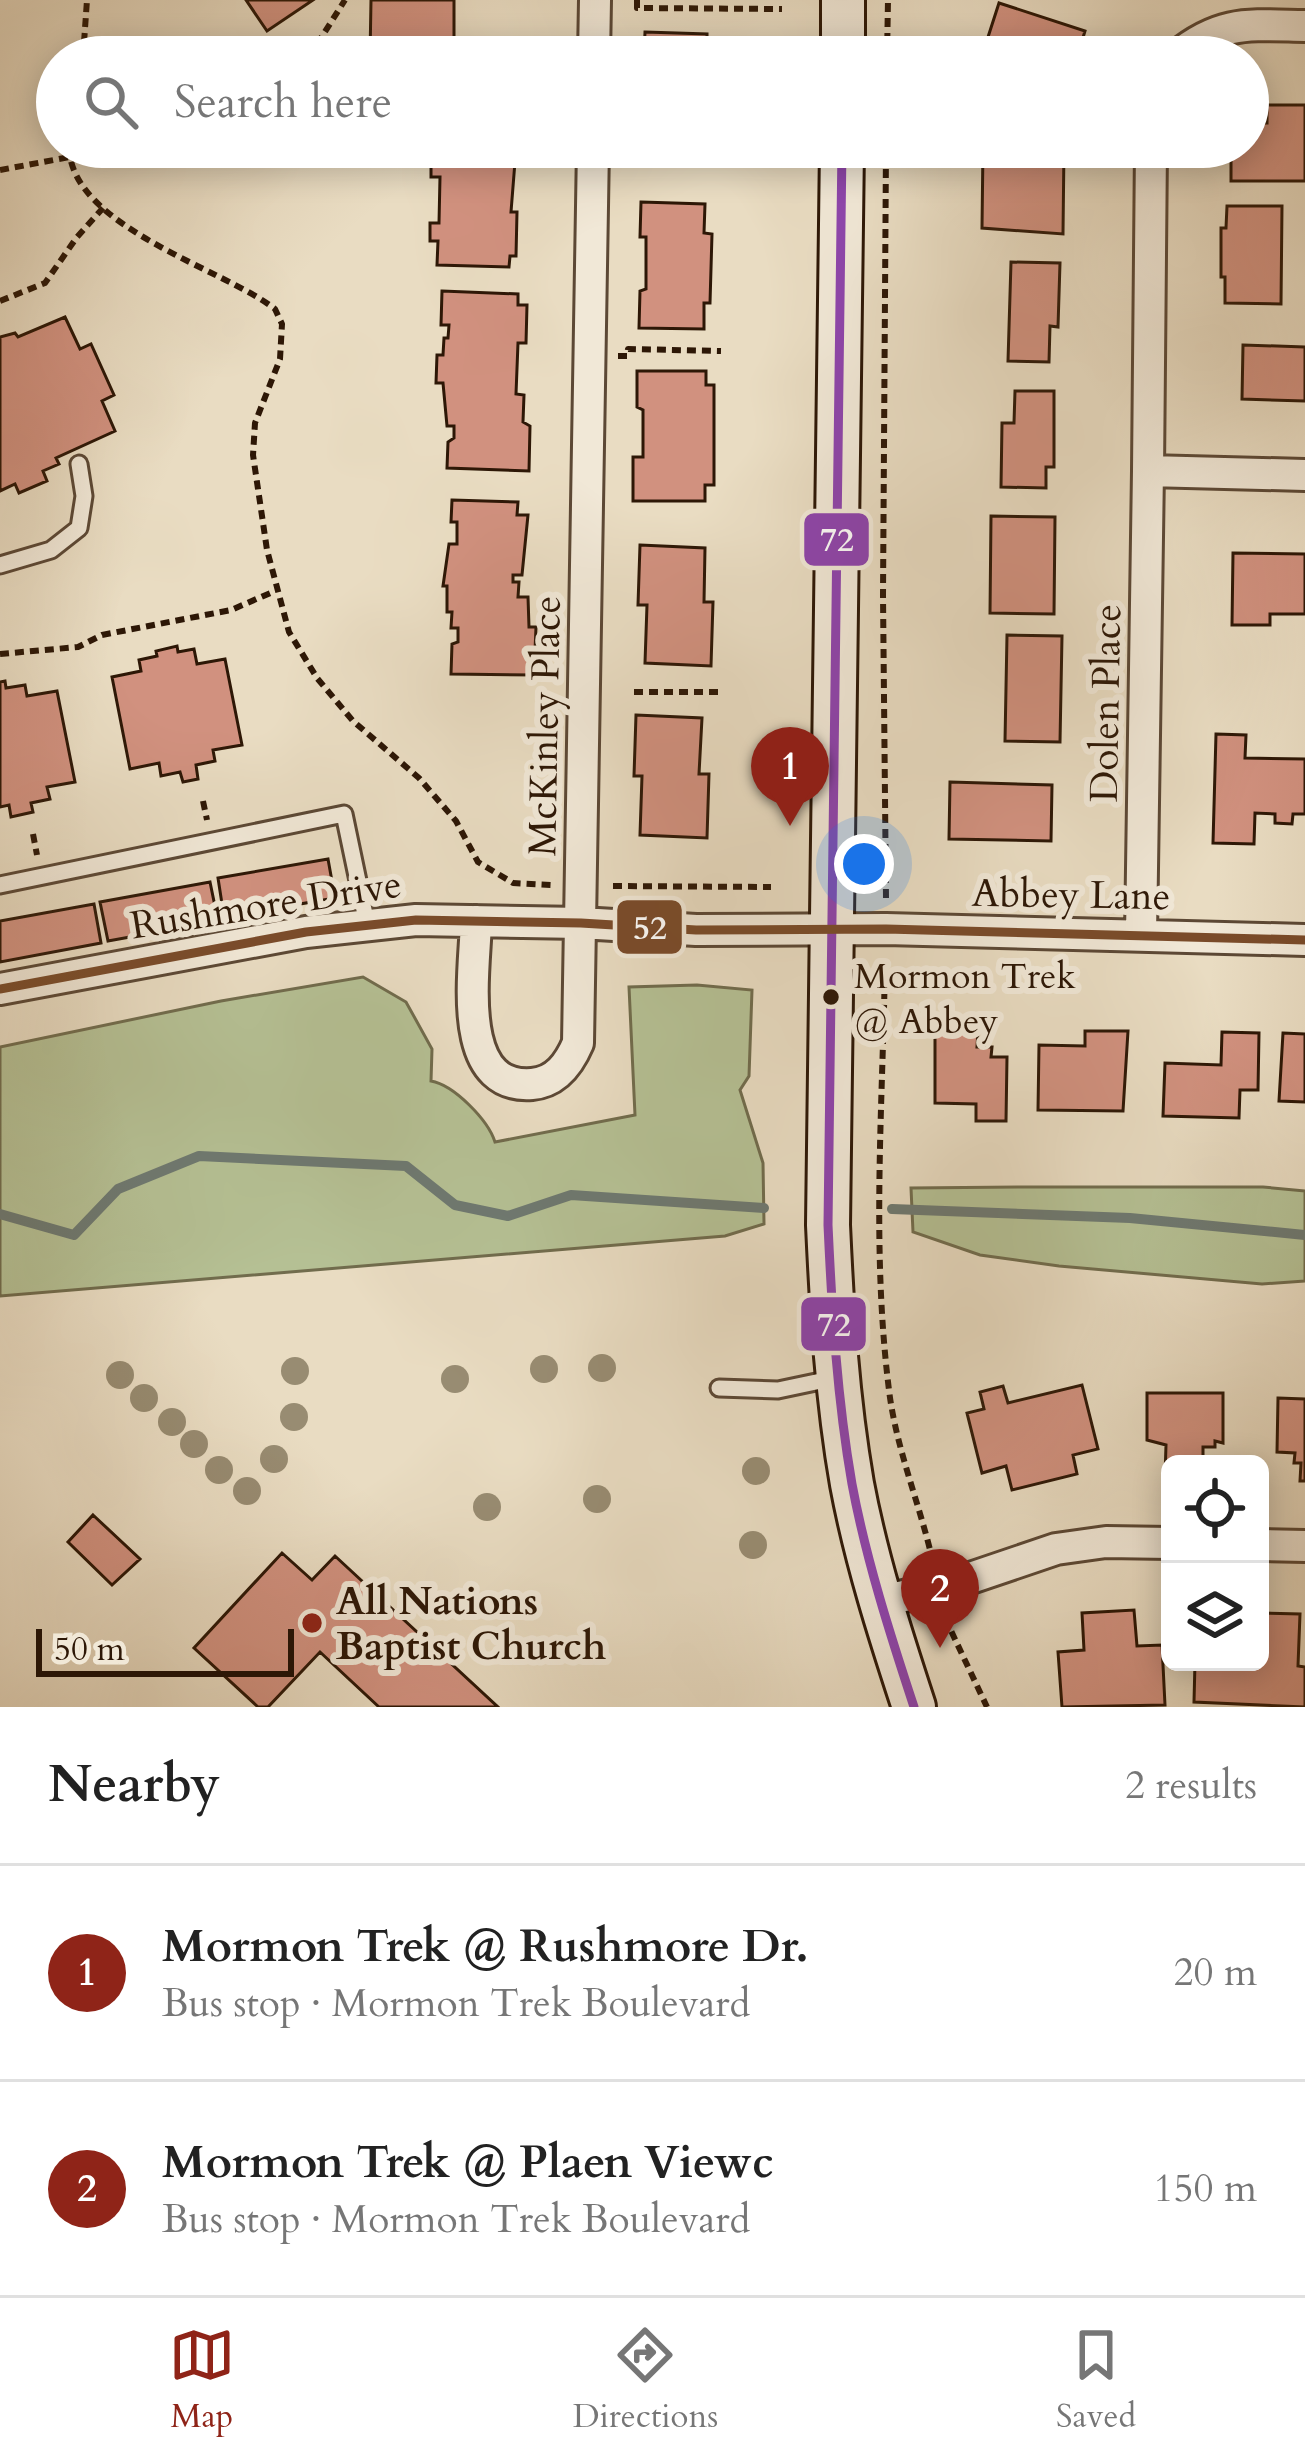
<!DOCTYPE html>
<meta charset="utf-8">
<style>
:root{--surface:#fff;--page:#f2f2f2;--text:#222;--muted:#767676;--line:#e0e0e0;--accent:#8f2418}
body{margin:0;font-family:Cardo,serif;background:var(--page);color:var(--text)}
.controls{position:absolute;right:36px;bottom:36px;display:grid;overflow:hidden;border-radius:18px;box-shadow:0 6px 30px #0003}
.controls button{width:108px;height:108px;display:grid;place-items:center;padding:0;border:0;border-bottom:3px solid var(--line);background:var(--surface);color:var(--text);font:60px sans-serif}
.scale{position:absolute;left:36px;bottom:30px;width:258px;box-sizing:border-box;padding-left:12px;border:6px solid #2d1706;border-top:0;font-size:33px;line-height:42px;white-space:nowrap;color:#2d1706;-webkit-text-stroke:9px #f1e8d7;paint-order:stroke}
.you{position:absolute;left:864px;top:864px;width:42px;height:42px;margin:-30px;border:9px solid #fff;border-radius:50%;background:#1a73e8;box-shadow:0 0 0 18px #1a73e833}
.badge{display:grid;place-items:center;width:78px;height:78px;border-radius:50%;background:var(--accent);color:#fff;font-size:39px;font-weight:700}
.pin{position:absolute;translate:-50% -99px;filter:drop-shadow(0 3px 6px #0008)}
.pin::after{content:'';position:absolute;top:63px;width:42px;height:36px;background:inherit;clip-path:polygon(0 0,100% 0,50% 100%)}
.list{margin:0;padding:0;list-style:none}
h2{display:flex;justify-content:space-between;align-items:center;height:156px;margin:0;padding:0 48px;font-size:51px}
h2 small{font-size:39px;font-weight:400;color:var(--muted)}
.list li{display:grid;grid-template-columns:78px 1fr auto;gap:36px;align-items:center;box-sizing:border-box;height:216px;padding:0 48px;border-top:3px solid var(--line)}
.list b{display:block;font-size:45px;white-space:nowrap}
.list p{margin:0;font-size:39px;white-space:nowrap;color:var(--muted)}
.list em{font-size:39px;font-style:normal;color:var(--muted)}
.icon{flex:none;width:66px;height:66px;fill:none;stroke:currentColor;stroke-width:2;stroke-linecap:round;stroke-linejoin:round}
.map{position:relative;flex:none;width:1305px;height:1707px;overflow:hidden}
.search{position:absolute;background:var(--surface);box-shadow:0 6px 30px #0003;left:36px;right:36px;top:36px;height:132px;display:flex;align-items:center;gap:30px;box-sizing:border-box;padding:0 42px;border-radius:66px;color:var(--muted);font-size:45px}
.sheet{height:588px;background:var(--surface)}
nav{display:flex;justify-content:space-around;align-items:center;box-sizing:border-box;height:168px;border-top:3px solid var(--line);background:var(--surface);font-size:33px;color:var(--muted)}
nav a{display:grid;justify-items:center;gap:6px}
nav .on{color:var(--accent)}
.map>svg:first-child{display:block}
</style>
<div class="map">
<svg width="1305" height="1707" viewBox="0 0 1305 1707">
<rect width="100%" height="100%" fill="#e9dcc2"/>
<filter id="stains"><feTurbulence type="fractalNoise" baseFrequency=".00167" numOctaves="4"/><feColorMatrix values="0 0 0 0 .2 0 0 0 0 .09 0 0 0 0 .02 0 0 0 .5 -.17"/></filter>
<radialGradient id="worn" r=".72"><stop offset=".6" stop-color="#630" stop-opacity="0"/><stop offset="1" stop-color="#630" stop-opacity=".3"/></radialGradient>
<!-- green -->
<path fill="#b5c094" stroke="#716c4d" stroke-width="3" d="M363,977L406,1002L432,1049L431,1081C454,1085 488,1120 495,1142L635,1115L629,987L697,985L752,990L749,1076L740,1090L763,1163L764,1224L725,1236L0,1296V1047L221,1001Z
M1027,1187H1263L1305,1191V1281L1262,1284L1059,1266L980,1255L913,1232L911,1188Z"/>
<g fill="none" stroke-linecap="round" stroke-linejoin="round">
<!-- stream -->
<path stroke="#6e7971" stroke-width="10" d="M892,1209L1130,1218L1305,1235
M0,1214L74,1235L118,1189L199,1156L406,1166L455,1205L508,1216L571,1195L764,1208"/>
</g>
<!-- building -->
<path fill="#d1917f" stroke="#2d1706" stroke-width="3" d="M246,0H313L267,31Z
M371,0H454V57H370Z
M999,3L1085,31L1079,51L1074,49L1071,57H980L984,47L994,50L997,40L988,37Z
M645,32L707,34V57H644Z
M1267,105H1305V181H1231V147H1248V123H1267Z
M439,147L516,149L511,212H517L516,256H510L509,267L437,265L438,241H430V223H439L440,177H431V160H439Z
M983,147H1064L1063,234L982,228Z
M641,202L705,204L704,233L712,234L710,303H704V329L639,328L640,291L646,289V237H640Z
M1227,206H1282L1281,304L1225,303V277H1221V228H1226Z
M1011,262L1060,263L1058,327L1050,326L1049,362L1008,361Z
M442,291L518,294V305H527L526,343H518L516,394L524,395L523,422L530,426L529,471L447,468L448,442L454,438V426H447L443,383H436L437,355H443L444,338H448L449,325H441Z
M65,317L80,349L91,344L114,395L102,401L115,431L56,458L59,464L43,471L47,481L19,493L15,484L0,491V337L15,333L18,337Z
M1243,345L1305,347V401L1242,399Z
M637,371H706V385H714V485H705V501H633V457H643V410L637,407Z
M1015,391H1054V467H1046V488L1001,487L1002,423H1014Z
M452,500L518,502L517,515H528L522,575H513V582H519L518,597H528L529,627H536L534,675L451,674L452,644L458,642V628H451L452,612H447V586H443L449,544H457V522H451Z
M991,516L1055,517L1054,614L990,613Z
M640,545L705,548L704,602H713L711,666L645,663L647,605H638Z
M1233,553L1305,554V614H1270V625H1232Z
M1007,635L1062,636L1060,742L1005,741Z
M177,646L178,652L194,649L197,664L225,659L242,745L213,750L215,761L196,765L198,779L183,782L180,772L161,776L159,763L130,769L112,677L141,671L139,660L157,656L156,651Z
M5,681L6,688L25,685L27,696L57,691L75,782L47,787L50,799L31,803L33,812L11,817L9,805L0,807V682Z
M636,715L702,718L699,774H709L707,838L640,835L642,776H634Z
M1216,734L1246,735L1245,758L1305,759V814H1293L1292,824L1275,823V814L1255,813L1254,844L1213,843Z
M950,782L1052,785L1051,841L949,839Z
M328,859L335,898L224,917L218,878Z
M210,882L218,921L108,941L100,902Z
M94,904L101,943L0,962V921Z
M935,1030L978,1031L977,1047H992L991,1057H1007L1006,1121H976V1104L935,1103Z
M1085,1031H1128L1123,1111L1038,1110L1039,1045L1085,1046Z
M1222,1032L1259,1033L1258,1090H1240L1239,1118L1163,1116L1165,1063L1221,1065Z
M1283,1033L1305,1034V1102L1279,1101Z
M1082,1385L1098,1449L1073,1455L1077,1474L1012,1490L1006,1466L982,1473L967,1413L984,1409L980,1392L1003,1386L1008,1403Z
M1147,1393H1223V1443L1215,1441V1447H1203V1464H1170V1477H1165L1166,1445L1147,1440Z
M1278,1398L1305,1399V1481H1300L1301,1463H1294L1295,1453L1277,1452Z
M93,1515L140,1559L112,1585L68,1542Z
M282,1553L312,1580L335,1556L498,1707H379L320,1652L268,1707H258L194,1648Z
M1134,1610L1137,1646L1162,1645L1165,1705L1062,1707L1058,1652L1084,1650L1082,1613Z
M1260,1613L1300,1614L1298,1666L1305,1667V1707L1194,1702L1195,1662H1260Z"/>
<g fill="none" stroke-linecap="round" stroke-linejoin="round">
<defs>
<path id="lane" d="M0,565L51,550L79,528L84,496L79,464
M0,885L344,814L367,924
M719,1388L778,1390L835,1378"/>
<path id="street" d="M594,57L595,0
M1176,57C1221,20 1249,25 1305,26
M1151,147L1148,471L1305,475
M476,921C475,969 454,1090 532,1084C556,1082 569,1064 578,1043L593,147
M1141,935L1148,471
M0,989L306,932L416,920L581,923L696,930L886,929L1305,940
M1260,1545L1305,1546
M880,1601L938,1589L1056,1549L1106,1542L1170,1543"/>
<path id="secondary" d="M843,57V0
M842,147L828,1225C832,1312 837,1398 852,1484C866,1559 890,1634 914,1707"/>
</defs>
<!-- lane casing -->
<use href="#lane" stroke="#5c4835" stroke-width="21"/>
<!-- street casing -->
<use href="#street" stroke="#5c4835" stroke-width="36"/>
<!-- secondary casing -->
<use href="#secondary" stroke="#2d1706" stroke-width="48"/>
<!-- path -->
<path stroke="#2d1706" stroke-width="6" stroke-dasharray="9 6" stroke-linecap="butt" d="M637,0V8L782,9
M83,57L87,0
M309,57L345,0
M887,57L888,0
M69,147C71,227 222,268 275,309L282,324L280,359L255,423L253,455L267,550L289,632L317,678L353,721L419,778L456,821L478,862L513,883L552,885
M0,170L70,157
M0,301L45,283L77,237L103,208
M618,356H627L628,349L721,351
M0,654L78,647L102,635L231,610L275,591
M634,692H719
M203,801L207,820
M33,834L37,855
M613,886L771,887
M886,898L883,595L886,147
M885,960C883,1103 871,1247 889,1390C896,1448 919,1502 932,1558
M945,1618L987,1707"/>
<!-- lane -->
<use href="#lane" stroke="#f1e8d7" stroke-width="15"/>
<!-- street -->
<use href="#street" stroke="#f1e8d7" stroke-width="30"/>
<!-- secondary -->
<use href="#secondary" stroke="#f1e8d7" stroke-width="42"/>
<defs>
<path id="bus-1" d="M842,147L828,1225C832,1312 837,1398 852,1484C866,1559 890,1634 914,1707"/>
<path id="bus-2" d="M0,989L306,932L416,920L581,923L696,930L886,929L1305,940"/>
</defs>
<!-- bus-1 casing -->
<use href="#bus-1" stroke="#f1e8d7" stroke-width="18"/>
<!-- bus-2 casing -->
<use href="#bus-2" stroke="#f1e8d7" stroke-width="18"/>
<!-- bus-1 -->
<use href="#bus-1" stroke="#8e44ad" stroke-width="9"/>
<!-- bus-2 -->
<use href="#bus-2" stroke="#7a4b2a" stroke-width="9"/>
</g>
<!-- trees -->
<g fill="#988c72">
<circle cx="602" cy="1368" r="14"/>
<circle cx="544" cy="1369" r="14"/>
<circle cx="295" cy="1371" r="14"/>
<circle cx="120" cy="1375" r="14"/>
<circle cx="455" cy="1379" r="14"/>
<circle cx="144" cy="1398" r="14"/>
<circle cx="294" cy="1417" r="14"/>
<circle cx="172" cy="1422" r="14"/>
<circle cx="194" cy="1444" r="14"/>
<circle cx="274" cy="1459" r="14"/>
<circle cx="219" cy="1470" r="14"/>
<circle cx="756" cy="1471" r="14"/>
<circle cx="247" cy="1491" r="14"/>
<circle cx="597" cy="1499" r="14"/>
<circle cx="487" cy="1507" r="14"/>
<circle cx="753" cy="1545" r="14"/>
</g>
<!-- markers -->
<circle fill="#2d1706" stroke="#f1e8d7" stroke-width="4.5" cx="831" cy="997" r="10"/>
<circle fill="#8f2418" stroke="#f1e8d7" stroke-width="4.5" cx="312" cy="1623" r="12"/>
<g text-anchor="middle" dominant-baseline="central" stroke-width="12" stroke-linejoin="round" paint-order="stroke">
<!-- bus labels -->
<g font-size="36" fill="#2d1706" stroke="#f1e8d7" text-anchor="start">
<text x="854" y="976">Mormon Trek<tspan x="854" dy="45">@ Abbey</tspan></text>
</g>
<!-- street labels -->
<g font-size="39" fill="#2d1706" stroke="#f1e8d7">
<text transform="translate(1106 703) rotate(-89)">Dolen Place</text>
<text transform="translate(545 726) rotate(-89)">McKinley Place</text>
<text transform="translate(1071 895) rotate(1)">Abbey Lane</text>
<text transform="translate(266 905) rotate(-9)">Rushmore Drive</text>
</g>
<!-- poi labels -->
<g font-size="39" font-weight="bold" fill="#2d1706" stroke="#f1e8d7" text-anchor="start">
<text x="336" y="1601">All Nations<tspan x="336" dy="45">Baptist Church</tspan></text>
</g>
</g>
<g stroke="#f1e8d7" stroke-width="4.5">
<rect x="802" y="511" width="69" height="57" rx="12" fill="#8e44ad"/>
<rect x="615" y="898" width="69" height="58" rx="12" fill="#7a4b2a"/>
<rect x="799" y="1295" width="69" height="58" rx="12" fill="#8e44ad"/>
</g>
<g font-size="33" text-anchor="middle" font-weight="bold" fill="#fff">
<text x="837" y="551">72</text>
<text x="650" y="939">52</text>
<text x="834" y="1336">72</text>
</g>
<rect width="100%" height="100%" filter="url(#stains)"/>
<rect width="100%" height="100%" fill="url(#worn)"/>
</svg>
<div class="controls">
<button><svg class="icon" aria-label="locate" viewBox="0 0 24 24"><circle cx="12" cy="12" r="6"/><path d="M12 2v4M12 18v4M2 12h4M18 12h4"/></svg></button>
<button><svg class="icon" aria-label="layers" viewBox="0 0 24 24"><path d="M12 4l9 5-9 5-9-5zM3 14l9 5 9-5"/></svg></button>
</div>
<div class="scale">50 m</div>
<div class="you"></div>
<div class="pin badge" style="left:790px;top:826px">1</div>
<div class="pin badge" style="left:940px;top:1648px">2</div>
<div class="search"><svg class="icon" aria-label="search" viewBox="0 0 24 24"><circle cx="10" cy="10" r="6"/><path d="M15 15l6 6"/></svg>Search here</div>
</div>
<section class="sheet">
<h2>Nearby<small>2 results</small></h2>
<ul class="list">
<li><span class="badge">1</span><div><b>Mormon Trek @ Rushmore Dr.</b><p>Bus stop · Mormon Trek Boulevard</p></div><em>20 m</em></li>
<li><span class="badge">2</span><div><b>Mormon Trek @ Plaen Viewc</b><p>Bus stop · Mormon Trek Boulevard</p></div><em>150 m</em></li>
</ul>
</section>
<nav>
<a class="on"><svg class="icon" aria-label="map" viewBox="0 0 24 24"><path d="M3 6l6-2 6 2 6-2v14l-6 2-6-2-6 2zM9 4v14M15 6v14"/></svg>Map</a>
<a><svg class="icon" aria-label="directions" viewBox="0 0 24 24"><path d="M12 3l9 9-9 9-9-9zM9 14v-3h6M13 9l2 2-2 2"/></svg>Directions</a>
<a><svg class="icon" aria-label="saved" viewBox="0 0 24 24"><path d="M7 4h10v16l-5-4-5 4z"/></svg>Saved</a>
</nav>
